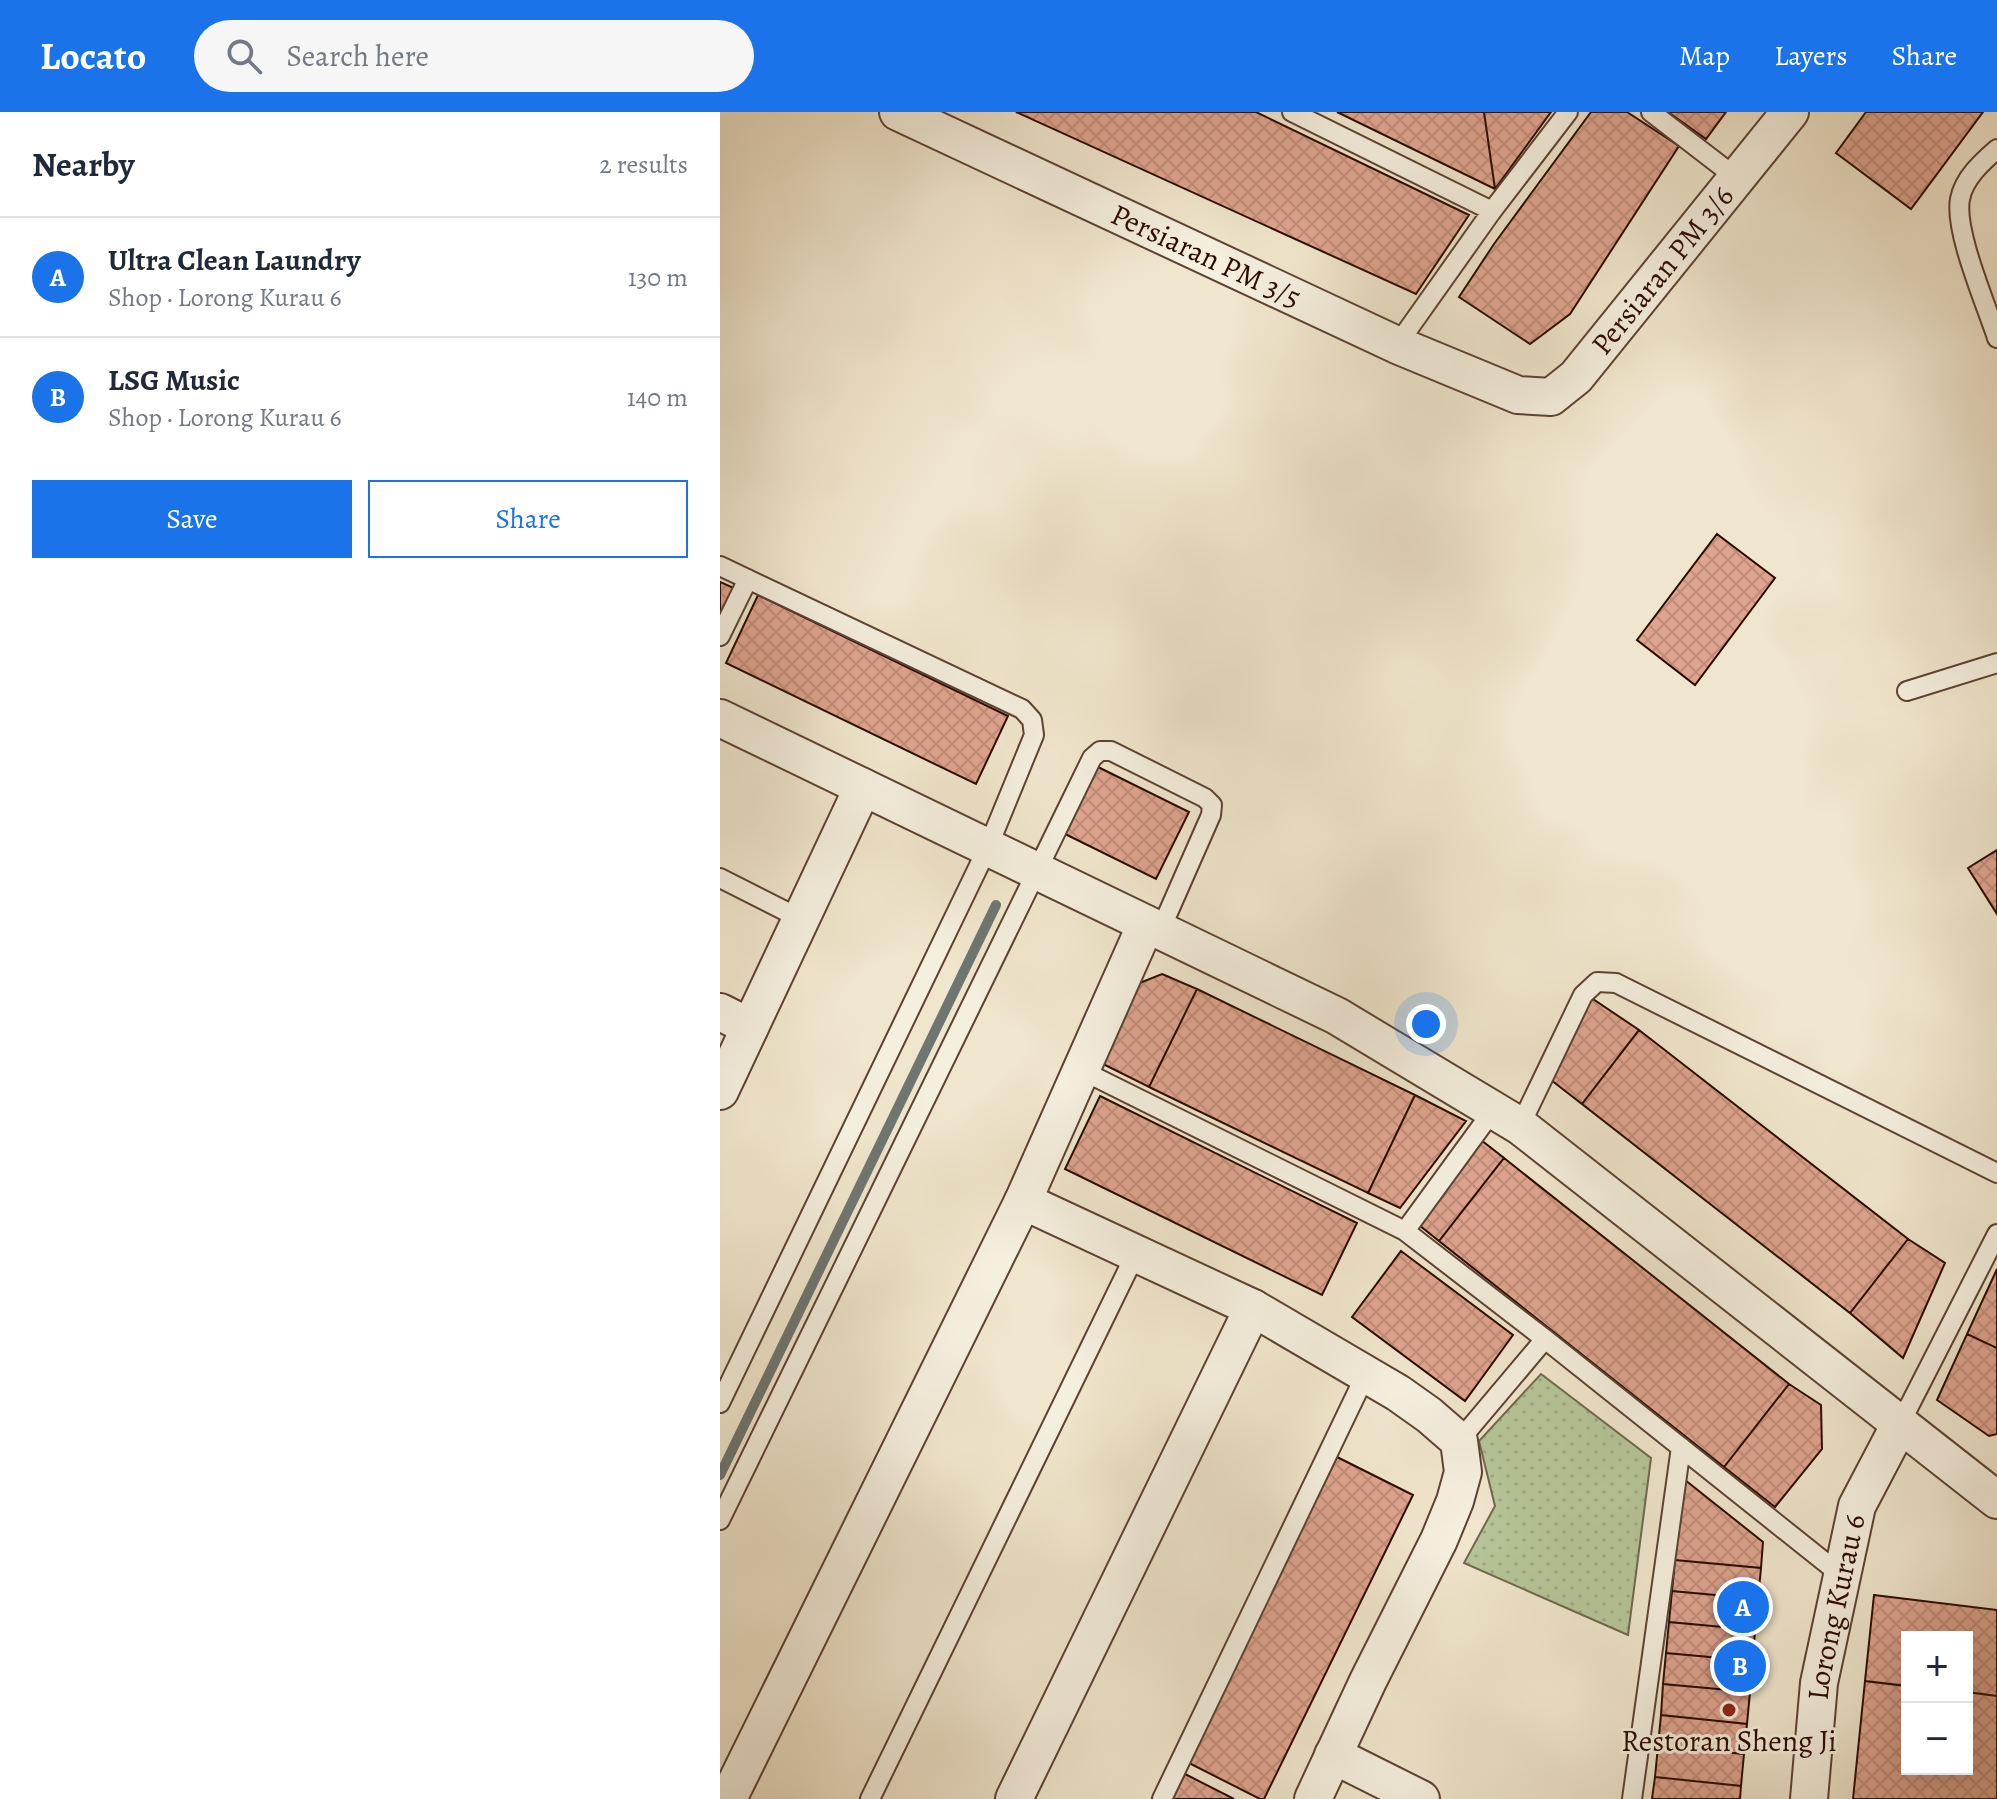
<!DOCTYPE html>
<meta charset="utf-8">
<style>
:root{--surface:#fff;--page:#f6f6f7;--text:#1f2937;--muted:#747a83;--line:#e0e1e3;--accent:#1a73e8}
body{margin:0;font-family:Alegreya,serif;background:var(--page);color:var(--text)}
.controls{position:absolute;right:24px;bottom:24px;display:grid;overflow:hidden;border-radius:0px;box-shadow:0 8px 32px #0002}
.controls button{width:72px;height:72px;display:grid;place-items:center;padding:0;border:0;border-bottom:2px solid var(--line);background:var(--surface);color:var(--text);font:40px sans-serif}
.you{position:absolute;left:706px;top:912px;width:28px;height:28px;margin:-20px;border:6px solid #fff;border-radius:50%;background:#1a73e8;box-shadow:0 0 0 12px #1a73e833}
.badge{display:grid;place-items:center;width:52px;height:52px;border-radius:50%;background:var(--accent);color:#fff;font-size:26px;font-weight:700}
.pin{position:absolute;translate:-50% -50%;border:4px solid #fff;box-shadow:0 2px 8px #0006}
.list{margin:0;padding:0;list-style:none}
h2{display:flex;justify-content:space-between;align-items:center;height:104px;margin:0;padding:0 32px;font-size:34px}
h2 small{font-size:26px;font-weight:400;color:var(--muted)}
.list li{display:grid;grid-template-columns:52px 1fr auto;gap:24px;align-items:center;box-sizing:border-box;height:120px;padding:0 32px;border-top:2px solid var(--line)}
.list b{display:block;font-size:30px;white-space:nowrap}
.list p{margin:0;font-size:26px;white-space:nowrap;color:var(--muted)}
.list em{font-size:26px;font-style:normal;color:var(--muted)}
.actions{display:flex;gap:16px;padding:24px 32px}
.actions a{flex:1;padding:18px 0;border:2px solid var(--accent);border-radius:0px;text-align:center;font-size:28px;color:var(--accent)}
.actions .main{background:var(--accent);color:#fff}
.icon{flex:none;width:44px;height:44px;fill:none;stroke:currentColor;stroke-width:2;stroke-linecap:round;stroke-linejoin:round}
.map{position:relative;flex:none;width:1277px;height:1687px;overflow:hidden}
header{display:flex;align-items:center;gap:48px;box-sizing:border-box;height:112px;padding:0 40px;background:var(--accent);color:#fff}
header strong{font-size:38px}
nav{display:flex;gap:44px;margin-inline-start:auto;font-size:28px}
.search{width:560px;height:72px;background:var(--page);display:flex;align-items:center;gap:20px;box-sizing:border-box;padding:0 28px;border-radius:44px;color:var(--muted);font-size:30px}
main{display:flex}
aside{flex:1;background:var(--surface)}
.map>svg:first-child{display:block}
</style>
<header>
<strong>Locato</strong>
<div class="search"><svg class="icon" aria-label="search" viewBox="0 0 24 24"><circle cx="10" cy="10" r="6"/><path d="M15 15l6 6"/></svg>Search here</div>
<nav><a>Map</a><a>Layers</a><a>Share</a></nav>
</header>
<main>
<aside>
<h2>Nearby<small>2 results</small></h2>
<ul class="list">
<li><span class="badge">A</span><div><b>Ultra Clean Laundry</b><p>Shop · Lorong Kurau 6</p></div><em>130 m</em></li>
<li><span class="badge">B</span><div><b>LSG Music</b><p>Shop · Lorong Kurau 6</p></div><em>140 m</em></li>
</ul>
<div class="actions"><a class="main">Save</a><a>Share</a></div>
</aside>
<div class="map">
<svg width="1277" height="1687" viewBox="0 0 1277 1687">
<defs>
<pattern id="grass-dots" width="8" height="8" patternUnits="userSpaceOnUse" patternTransform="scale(2)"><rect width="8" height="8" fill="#b6c69a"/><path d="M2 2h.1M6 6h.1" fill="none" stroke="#9da983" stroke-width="1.8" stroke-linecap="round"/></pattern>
<pattern id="building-cross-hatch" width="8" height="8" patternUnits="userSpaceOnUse" patternTransform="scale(2)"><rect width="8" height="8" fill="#dfa48f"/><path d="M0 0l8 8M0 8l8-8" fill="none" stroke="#c08c7a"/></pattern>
</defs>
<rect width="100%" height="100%" fill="#f0e6cd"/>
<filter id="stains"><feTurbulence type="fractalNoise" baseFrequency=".0025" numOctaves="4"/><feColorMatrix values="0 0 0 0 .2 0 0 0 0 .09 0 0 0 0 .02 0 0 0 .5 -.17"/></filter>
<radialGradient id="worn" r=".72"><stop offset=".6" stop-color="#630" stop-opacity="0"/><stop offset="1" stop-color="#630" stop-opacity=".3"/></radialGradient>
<!-- grass -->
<path fill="url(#grass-dots)" stroke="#70684d" stroke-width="2" d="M821,1262L931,1346L908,1523L744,1451L775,1394L759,1329Z"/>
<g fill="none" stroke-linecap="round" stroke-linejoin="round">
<!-- stream -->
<path stroke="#6e7671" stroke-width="10" d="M0,1363L276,793"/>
</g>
<!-- building -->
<path fill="url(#building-cross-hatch)" stroke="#2b0b00" stroke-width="2" d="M296,0H536L749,103L696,182Z
M617,0H764L775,77Z
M764,0H831L775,77Z
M871,0H907L959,34L850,202L810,232L739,185L774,132Z
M948,0H1006L986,27Z
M1146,0H1263L1191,97L1116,41Z
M997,422L1055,466L975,573L917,528Z
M0,470L16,477L0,511Z
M38,483L288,604L256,672L6,551Z
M378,655L469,700L436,767L345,722Z
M1277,738V802L1248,756Z
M442,862L477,877L429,975L377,949L412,874Z
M477,877L695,983L648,1081L429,975Z
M870,885L919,918L862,992L831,968Z
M919,918L1188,1127L1130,1201L862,992Z
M695,983L746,1009L680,1096L648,1081Z
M380,984L637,1111L602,1183L345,1057Z
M761,1028L784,1046L719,1129L699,1113Z
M784,1046L1069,1272L1004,1355L719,1129Z
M1188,1127L1225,1151L1183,1246L1130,1201Z
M681,1139L793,1223L745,1289L632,1205Z
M1277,1157V1236L1247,1222Z
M1247,1222L1277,1236V1322L1269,1324L1217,1288Z
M1069,1272L1101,1293L1102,1337L1055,1395L1004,1355Z
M617,1345L693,1383L544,1687H540L467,1650Z
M960,1364L1043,1430L1041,1456L955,1448Z
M955,1448L1041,1456L1038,1487L952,1479Z
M952,1479L1038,1487L1035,1518L949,1510Z
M1154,1483L1277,1498V1584L1247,1580V1525H1187V1574L1145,1569Z
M949,1510L1035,1518L1033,1549L946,1541Z
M946,1541L1033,1549L1030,1580L943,1572Z
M1145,1569L1187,1574V1657H1247V1580L1277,1584V1687H1133Z
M943,1572L1030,1580L1027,1612L941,1603Z
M941,1603L1027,1612L1024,1642L938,1634Z
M938,1634L1024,1642L1021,1674L935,1665Z
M465,1662L514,1687H452Z
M935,1665L1021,1674L1020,1687H932Z"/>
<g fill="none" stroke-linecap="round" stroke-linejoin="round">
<defs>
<path id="service" d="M572,0L772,99
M931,0L1018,67
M1277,37C1262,50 1244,66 1240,87C1234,119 1266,192 1277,226
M677,233L772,99L848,0
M0,454L302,597L312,608L314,623L268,735L0,1291
M0,524L28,467
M1187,579L1277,551
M0,766L81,807
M361,958L685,1119L825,1227L1121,1463
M800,1014L863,883L877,870L896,871L1277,1061
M685,1119L774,997
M1180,1312L1277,1122
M739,1329L825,1227
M0,1408L372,646L380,639H391L485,686L492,693L491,703L440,819
M150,1687L416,1141
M442,1687L646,1262
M912,1687L961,1335"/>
<g id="minor">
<path id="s1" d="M178,0L677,233L798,283L831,285L856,265L1070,0"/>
<path d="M0,606L617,904L800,1014L1277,1388"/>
<path d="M0,900L30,915"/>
<path d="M0,979L143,675"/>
<path d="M303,1089L533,1196L678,1281L709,1303L739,1329L743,1360L735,1389L719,1428L648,1569L593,1687"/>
<path d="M613,1643L701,1687"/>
<path d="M8,1687L303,1089L426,812"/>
<path d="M294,1687L533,1196"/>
<path id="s2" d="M1089,1687L1099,1571L1137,1394L1180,1312"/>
</g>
</defs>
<!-- service casing -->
<use href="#service" stroke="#5c4233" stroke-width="22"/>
<!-- minor casing -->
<use href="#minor" stroke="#5c4233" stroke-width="40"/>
<!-- service -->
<use href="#service" stroke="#f5efde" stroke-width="18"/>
<!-- minor -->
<use href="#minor" stroke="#f5efde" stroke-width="36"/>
</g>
<!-- markers -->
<circle fill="#8f2418" stroke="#f5efde" stroke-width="3" cx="1009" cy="1598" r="8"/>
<g text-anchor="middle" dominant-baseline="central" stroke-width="6" stroke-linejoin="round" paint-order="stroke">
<!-- street labels -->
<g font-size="30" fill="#2b0b00" stroke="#f5efde">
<text stroke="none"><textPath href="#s1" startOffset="340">Persiaran PM 3/5</textPath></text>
<text stroke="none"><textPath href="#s1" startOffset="884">Persiaran PM 3/6</textPath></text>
<text stroke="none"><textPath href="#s2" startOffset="194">Lorong Kurau 6</textPath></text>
</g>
<!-- poi labels -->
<g font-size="30" fill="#2b0b00" stroke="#f5efde">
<text x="1009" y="1629">Restoran Sheng Ji</text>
</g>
</g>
<rect width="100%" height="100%" filter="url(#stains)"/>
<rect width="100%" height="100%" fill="url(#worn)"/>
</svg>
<div class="controls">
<button>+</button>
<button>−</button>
</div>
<div class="you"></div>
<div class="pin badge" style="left:1023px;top:1495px">A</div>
<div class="pin badge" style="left:1020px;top:1554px">B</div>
</div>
</main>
